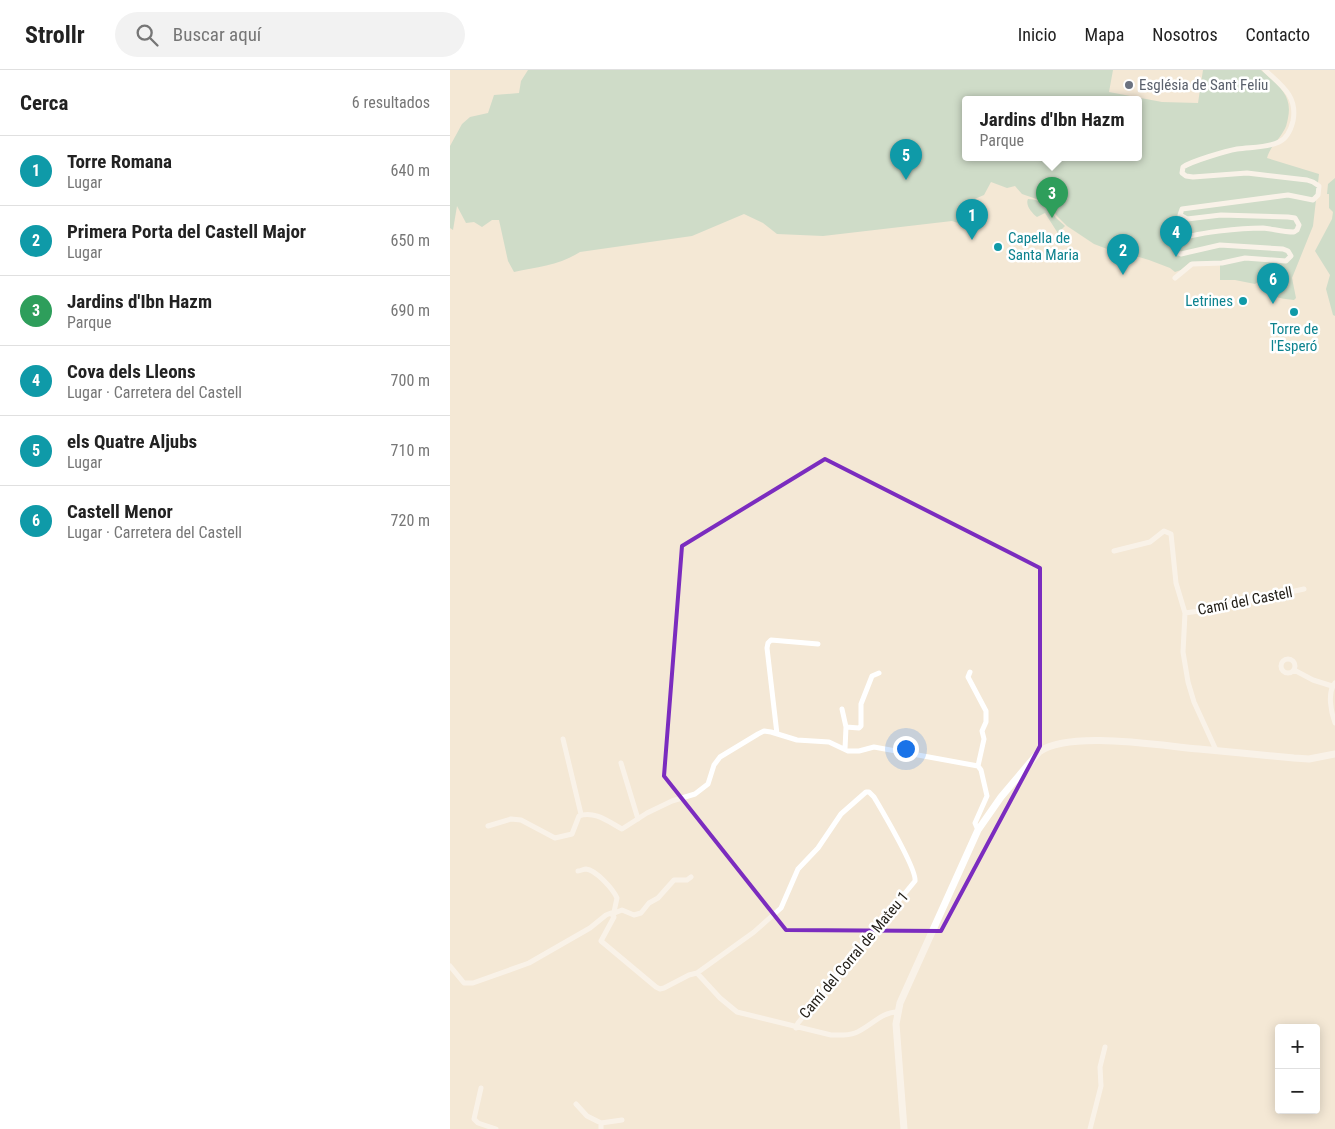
<!DOCTYPE html>
<html lang="es">
<meta charset="utf-8">
<style>
:root{--surface:#fff;--page:#f2f2f2;--text:#222;--muted:#767676;--line:#e0e0e0;--accent:#d93025}
body{margin:0;font-family:"Roboto Condensed",sans-serif;background:var(--page);color:var(--text)}
.controls{position:absolute;right:15px;bottom:15px;display:grid;overflow:hidden;border-radius:5px;box-shadow:0 2px 12px #0003}
.controls button{width:45px;height:45px;display:grid;place-items:center;padding:0;border:0;border-bottom:1px solid var(--line);background:var(--surface);color:var(--text);font:25px sans-serif}
.you{position:absolute;left:455px;top:678px;width:18px;height:18px;margin:-12px;border:4px solid #fff;border-radius:50%;background:#1a73e8;box-shadow:0 0 0 8px #1a73e833}
.badge{display:grid;place-items:center;width:32px;height:32px;border-radius:50%;background:var(--accent);color:#fff;font-size:16px;font-weight:700}
.pin{position:absolute;translate:-50% -41px;filter:drop-shadow(0 1px 2px #0008)}
.pin::after{content:'';position:absolute;top:26px;width:18px;height:15px;background:inherit;clip-path:polygon(0 0,100% 0,50% 100%)}
.popup{position:absolute;left:512px;top:26px;width:180px;height:65px;box-sizing:border-box;display:grid;place-content:center;border-radius:5px;background:var(--surface);filter:drop-shadow(0 1px 4px #0005);font-size:16px;white-space:nowrap;color:var(--muted)}
.popup b{font-size:19px;color:var(--text)}
.popup::after{content:'';position:absolute;left:50%;top:100%;margin-left:-10px;border:10px solid transparent;border-top-color:var(--surface)}
.list{margin:0;padding:0;list-style:none}
h2{display:flex;justify-content:space-between;align-items:center;height:65px;margin:0;padding:0 20px;font-size:21px}
h2 small{font-size:16px;font-weight:400;color:var(--muted)}
.list li{display:grid;grid-template-columns:32px 1fr auto;gap:15px;align-items:center;box-sizing:border-box;height:70px;padding:0 20px;border-top:1px solid var(--line)}
.list b{display:block;font-size:19px;white-space:nowrap}
.list p{margin:0;font-size:16px;white-space:nowrap;color:var(--muted)}
.list em{font-size:16px;font-style:normal;color:var(--muted)}
.icon{flex:none;width:28px;height:28px;fill:none;stroke:currentColor;stroke-width:2;stroke-linecap:round;stroke-linejoin:round}
.map{position:relative;flex:none;width:885px;height:1059px;overflow:hidden}
header{display:flex;align-items:center;gap:30px;box-sizing:border-box;height:70px;padding:0 25px;background:var(--surface);border-bottom:1px solid var(--line)}
header strong{font-size:24px}
nav{display:flex;gap:28px;margin-inline-start:auto;font-size:18px}
.search{width:350px;height:45px;background:var(--page);display:flex;align-items:center;gap:12px;box-sizing:border-box;padding:0 18px;border-radius:28px;color:var(--muted);font-size:19px}
main{display:flex}
aside{flex:1;background:var(--surface)}
.map>svg:first-child{display:block}
</style>
<header>
<strong>Strollr</strong>
<div class="search"><svg class="icon" aria-label="search" viewBox="0 0 24 24"><circle cx="10" cy="10" r="6"/><path d="M15 15l6 6"/></svg>Buscar aquí</div>
<nav><a>Inicio</a><a>Mapa</a><a>Nosotros</a><a>Contacto</a></nav>
</header>
<main>
<aside>
<h2>Cerca<small>6 resultados</small></h2>
<ul class="list">
<li><span class="badge" style="background:#0f9aa8">1</span><div><b>Torre Romana</b><p>Lugar</p></div><em>640 m</em></li>
<li><span class="badge" style="background:#0f9aa8">2</span><div><b>Primera Porta del Castell Major</b><p>Lugar</p></div><em>650 m</em></li>
<li><span class="badge" style="background:#2e9e5b">3</span><div><b>Jardins d'Ibn Hazm</b><p>Parque</p></div><em>690 m</em></li>
<li><span class="badge" style="background:#0f9aa8">4</span><div><b>Cova dels Lleons</b><p>Lugar · Carretera del Castell</p></div><em>700 m</em></li>
<li><span class="badge" style="background:#0f9aa8">5</span><div><b>els Quatre Aljubs</b><p>Lugar</p></div><em>710 m</em></li>
<li><span class="badge" style="background:#0f9aa8">6</span><div><b>Castell Menor</b><p>Lugar · Carretera del Castell</p></div><em>720 m</em></li>
</ul>
</aside>
<div class="map">
<svg width="885" height="1059" viewBox="0 0 885 1059">
<rect width="100%" height="100%" fill="#f4e8d6"/>
<!-- green -->
<path fill="#a2ceb8" fill-rule="evenodd" d="M78,0H663L659,22L712,32L748,33L753,0H811C827,15 843,24 838,48C837,53 836,58 833,62C827,72 820,77 817,88L869,104L863,156L842,208L846,228L844,230C833,228 822,230 821,217L808,212L805,214L785,210H770V191L740,192L731,200L725,202L720,198L699,190L682,185H673L644,174L617,156L607,146L598,133L572,124L565,116L557,118L541,112L534,125L515,133L508,153L502,151L373,166L327,164L313,153L294,144L242,166L130,182C110,195 87,197 64,202L58,191L49,150H42L32,157L24,152L16,153L7,136L3,160L0,158V76L12,54L20,47L38,43L44,25L69,23L71,11ZM516,29H688V87H516Z
M885,108V246L883,245L876,219L880,205L865,181L882,149L883,142L879,138V124H877L878,114Z
M578,129C592,129 598,138 606,148C609,151 612,153 615,156L611,160L612,164L609,165L595,143L587,147C582,143 575,135 578,129Z"/>
<g fill="none" stroke-linecap="round" stroke-linejoin="round">
<!-- street -->
<path stroke="#fff" stroke-width="5" d="M725,208L742,194L772,193L795,188L836,191L841,186L838,181L833,179L770,175L731,184L726,182C725,178 724,174 728,171C741,162 796,158 813,158C823,159 833,162 844,162L847,160L849,155L845,148L838,147L771,145L737,149L730,145L732,139L838,125L863,130L868,125L869,116L863,112L857,110L797,103L743,107L736,106L732,103L733,97C742,91 776,81 787,79C801,77 817,78 829,72C838,68 841,59 843,51C848,26 831,15 815,0
M664,481L700,472L714,461L721,464L726,513L735,543L733,582L738,612L744,632L766,680
M735,543L756,540L854,519
M831 596a7 7 0 1 1 14 0a7 7 0 1 1-14 0Z
M844,600L863,610L882,616
M520,602L518,607L536,641V652L532,661L534,669L528,696
M885,613C877,622 881,642 885,653
M392,639L396,657L395,679
M396,657L409,658L411,656V634L422,606L429,603
M327,664L317,578L318,573L321,570L368,574
M113,669L131,744
M171,693L188,749
M38,756L61,749L71,750L105,768L122,764L129,746C144,740 159,752 172,759L197,743L222,731L245,724L258,714L264,695L270,687L308,664L314,661L321,662L347,670L379,672L398,681H409L424,677L528,696L531,700L537,726L525,753L528,760
M128,801C130,801 134,799 136,799C146,800 163,819 167,828L164,842
M162,844L172,840L184,845L191,843L199,833L208,828L224,810H237L241,807
M0,896L14,913H23L79,893L140,858L156,845L161,843L164,847L151,871L206,917L210,919L214,918L239,905L247,903L304,862L331,838L348,799L368,778L391,744L416,722H419L424,727C432,741 467,799 465,811L348,953L346,958
M247,903L270,928L287,942L381,965C389,965 397,966 405,963C419,958 432,941 448,942
M31,1018L24,1049L28,1053L46,1059
M126,1034L137,1046L151,1053
M151,1059V1053L172,1050
M640,1059L651,1016L650,997L655,977"/>
<!-- secondary -->
<path stroke="#fff" stroke-width="7" d="M454,1059L446,954L450,933L528,760L551,727L589,682C619,660 712,676 749,679C781,682 812,685 844,688L859,689L885,684"/>
</g>
<!-- marked area -->
<path d="M0 0H885V1059H0ZM375,389L590,498V676L491,861L336,860L214,706L232,476Z" fill="#f4e8d6" fill-opacity=".55" fill-rule="evenodd"/>
<path fill="none" stroke="#7b2cbf" stroke-width="4" stroke-linejoin="round" d="M375,389L590,498V676L491,861L336,860L214,706L232,476Z"/>
<!-- markers -->
<circle fill="#6b7280" stroke="#fff" stroke-width="2" cx="679" cy="15" r="5"/>
<g fill="#0f9aa8" stroke="#fff" stroke-width="2">
<circle cx="548" cy="177" r="5"/>
<circle cx="793" cy="231" r="5"/>
<circle cx="844" cy="242" r="5"/>
</g>
<g text-anchor="middle" dominant-baseline="central" stroke-width="5" stroke-linejoin="round" paint-order="stroke">
<!-- worship labels -->
<g font-size="15" fill="#5b616d" stroke="#fff" text-anchor="start">
<text x="689" y="15">Església de Sant Feliu</text>
</g>
<!-- culture labels -->
<g font-size="15" fill="#0d838f" stroke="#fff" text-anchor="start">
<text x="558" y="168">Capella de<tspan x="558" dy="17">Santa Maria</tspan></text>
<text x="783" y="231" text-anchor="end">Letrines</text>
<text x="844" y="259" text-anchor="middle">Torre de<tspan x="844" dy="17">l'Esperó</tspan></text>
</g>
<!-- street labels -->
<g font-size="15" fill="#242019" stroke="#fff">
<text transform="translate(795 531) rotate(-11)">Camí del Castell</text>
<text transform="translate(404 885) rotate(-50)">Camí del Corral de Mateu 1</text>
</g>
</g>
</svg>
<div class="controls">
<button>+</button>
<button>−</button>
</div>
<div class="you"></div>
<div class="pin badge" style="left:522px;top:170px;background:#0f9aa8">1</div>
<div class="pin badge" style="left:673px;top:205px;background:#0f9aa8">2</div>
<div class="pin badge" style="left:602px;top:148px;background:#2e9e5b">3</div>
<div class="popup"><b>Jardins d'Ibn Hazm</b>Parque</div>
<div class="pin badge" style="left:726px;top:187px;background:#0f9aa8">4</div>
<div class="pin badge" style="left:456px;top:110px;background:#0f9aa8">5</div>
<div class="pin badge" style="left:823px;top:234px;background:#0f9aa8">6</div>
</div>
</main>
